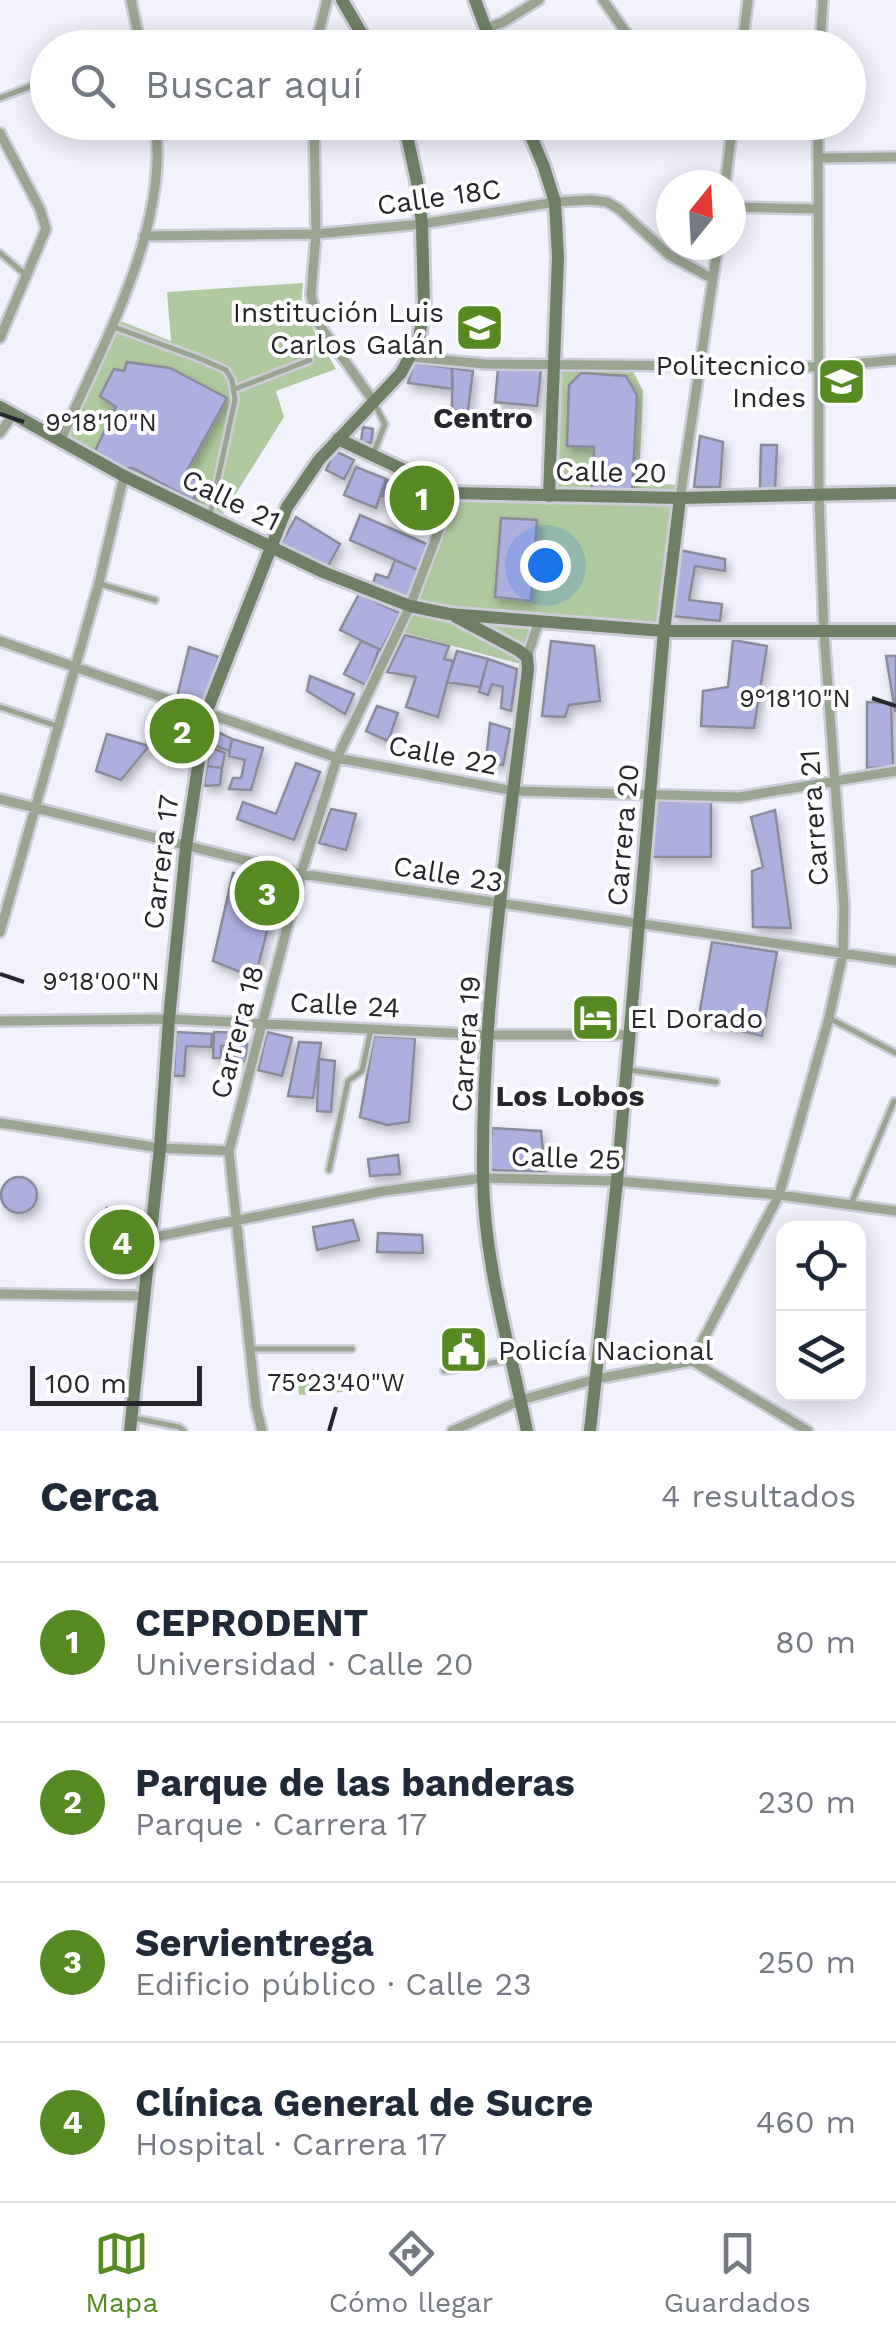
<!DOCTYPE html>
<html lang="es">
<meta charset="utf-8">
<style>
:root{--surface:#fff;--page:#f2f2f3;--text:#1f2937;--muted:#747a83;--line:#e0e1e3;--accent:#558921}
body{margin:0;font-family:"Work Sans",sans-serif;background:var(--page);color:var(--text)}
.controls{position:absolute;right:30px;bottom:30px;display:grid;overflow:hidden;border-radius:20px;box-shadow:0 5px 25px #0003}
.controls button{width:90px;height:90px;display:grid;place-items:center;padding:0;border:0;border-bottom:2px solid var(--line);background:var(--surface);color:var(--text);font:50px sans-serif}
.compass{position:absolute;left:656px;top:170px;width:90px;height:90px;border-radius:50%;background:var(--surface);box-shadow:0 5px 25px #0003;rotate:18deg}
.scale{position:absolute;left:30px;bottom:25px;width:172px;box-sizing:border-box;padding-left:10px;border:5px solid #26262d;border-top:0;font-size:28px;line-height:35px;white-space:nowrap;color:#26262d;-webkit-text-stroke:8px #fff;paint-order:stroke}
.you{position:absolute;left:545px;top:565px;width:35px;height:35px;margin:-25px;border:8px solid #fff;border-radius:50%;background:#1a73e8;box-shadow:0 0 0 15px #1a73e833}
.badge{display:grid;place-items:center;width:65px;height:65px;border-radius:50%;background:var(--accent);color:#fff;font-size:32px;font-weight:700}
.pin{position:absolute;translate:-50% -50%;border:5px solid #fff;box-shadow:0 2px 10px #0006}
.list{margin:0;padding:0;list-style:none}
h2{display:flex;justify-content:space-between;align-items:center;height:130px;margin:0;padding:0 40px;font-size:42px}
h2 small{font-size:32px;font-weight:400;color:var(--muted)}
.list li{display:grid;grid-template-columns:65px 1fr auto;gap:30px;align-items:center;box-sizing:border-box;height:160px;padding:0 40px;border-top:2px solid var(--line)}
.list b{display:block;font-size:38px;white-space:nowrap}
.list p{margin:0;font-size:32px;white-space:nowrap;color:var(--muted)}
.list em{font-size:32px;font-style:normal;color:var(--muted)}
.icon{flex:none;width:55px;height:55px;fill:none;stroke:currentColor;stroke-width:2;stroke-linecap:round;stroke-linejoin:round}
.map{position:relative;flex:none;width:896px;height:1431px;overflow:hidden}
.search{position:absolute;background:var(--surface);box-shadow:0 5px 25px #0003;left:30px;right:30px;top:30px;height:110px;display:flex;align-items:center;gap:25px;box-sizing:border-box;padding:0 35px;border-radius:55px;color:var(--muted);font-size:38px}
.sheet{height:770px;background:var(--surface)}
nav{display:flex;justify-content:space-around;align-items:center;box-sizing:border-box;height:140px;border-top:2px solid var(--line);background:var(--surface);font-size:28px;color:var(--muted)}
nav a{display:grid;justify-items:center;gap:5px}
nav .on{color:var(--accent)}
.map>svg:first-child{display:block}
</style>
<div class="map">
<svg width="896" height="1431" viewBox="0 0 896 1431">
<defs>
<filter id="shadow"><feDropShadow dx="3.5" dy="5.5" stdDeviation="5" flood-color="#0004"/></filter>
</defs>
<rect width="100%" height="100%" fill="#f2f2fd"/>
<!-- green -->
<path fill="#b0ca9f" d="M303,283L301,308L336,369L276,391L284,417L218,522L60,442L113,318L171,341L167,292Z
M556,364L630,365L643,391L639,483L682,485L664,631L539,621L528,666L398,631L453,493L549,495Z
M173,713L199,721L194,745L164,741Z
M342,1370L343,1392L299,1395L297,1375Z"/>
<!-- water -->
<path fill="#9294c2" d="M541 557a13 13 0 1 1 26 0a13 13 0 1 1-26 0Z"/>
<!-- building -->
<path fill="#adafdf" stroke="#8a8b9b" stroke-width="2.5" filter="url(#shadow)" d="M127,362L170,368L227,398L185,474L202,484L193,500L133,468L120,469L94,453L116,407L100,396L114,369L124,371Z
M414,363L452,368L453,389L408,383Z
M452,368L473,371L468,411H452Z
M498,369H541L537,406L495,402Z
M581,373L626,376L637,395L632,492H592L594,447L567,446L569,385Z
M363,427L373,429L371,443L361,442Z
M700,436L723,442L720,487H694Z
M761,445H777L775,490L760,488Z
M335,451L354,460L344,479L326,470Z
M356,467L386,479L376,508L344,495Z
M387,480L408,487L403,502L382,495Z
M407,489L429,496L424,511L402,504Z
M428,499L447,505L443,519L424,513Z
M360,515L429,545L418,570L350,540Z
M296,517L340,544L327,568L281,544Z
M501,518L537,520L531,601L495,597Z
M679,550L725,559V571L695,566L689,600L722,604L720,621L672,616Z
M395,560L418,570L407,599L372,586L376,574L388,578Z
M359,594L400,613L381,650L340,630Z
M405,635L449,646L444,659L453,661L438,717L406,707L416,677L387,672Z
M733,640L767,646L754,728L701,726L703,691L728,687Z
M361,641L379,649L366,685L344,674Z
M551,641L594,646L600,701L569,705L565,717L542,716Z
M189,647L219,657L203,705L177,697Z
M457,651L488,659L480,687L447,682Z
M886,656H896V711H895Z
M488,659L517,669L511,711L501,708L503,687L492,684L488,695L479,692Z
M310,676L354,694L345,714L307,691Z
M867,702L891,703L893,767L867,768Z
M377,706L398,713L388,741L366,731Z
M490,723L510,729L503,765L486,762Z
M212,729L232,739L229,751L211,744Z
M107,734L149,746L121,780L96,771Z
M232,739L263,748L251,790L229,789L233,778H241L245,760L229,756Z
M210,747L225,753L222,768L207,766Z
M296,763L320,772L294,840L237,819L243,802L276,814Z
M207,766L222,768L220,785L204,786Z
M652,801H711V857H652Z
M331,809L356,814L346,850L319,843Z
M775,810L791,928L753,927L752,871L763,867L751,817Z
M233,873L279,885L255,978L213,961Z
M712,942L777,952L762,1036L698,1021Z
M176,1032L212,1034L211,1047L186,1046L184,1076H174Z
M214,1032L247,1033L246,1061H235V1046H221V1058H213Z
M267,1032L292,1038L282,1076L258,1070Z
M374,1036L415,1038L409,1122L387,1125L360,1117Z
M299,1042L321,1043L313,1098L288,1096Z
M319,1059L335,1061L331,1112L317,1111Z
M492,1128L541,1131L545,1172L489,1170Z
M398,1155L400,1174L370,1176L368,1159Z
M1 1195a18 18 0 1 1 36 0a18 18 0 1 1-36 0Z
M107,1208L140,1214L137,1276L103,1270Z
M353,1220L359,1240L317,1250L313,1227Z
M378,1233L422,1235L423,1253L377,1252Z"/>
<g fill="none" stroke-linecap="round" stroke-linejoin="round">
<defs>
<path id="lane" d="M0,98L42,82
M0,253L28,277
M114,327L201,359L226,370L232,380L235,400L210,515
M235,389L310,360
M374,452L385,424L374,403
M100,584L155,600
M0,707L57,726
M829,1018L896,1053
M630,1070L716,1082
M329,1170L348,1081L362,1071L371,1029
M851,1204L894,1101
M249,1349H352
M444,1371L510,1360
M134,1418L179,1427L184,1431"/>
<path id="street" d="M131,0L141,48
M603,0L637,48
M485,29L503,22L539,0
M315,48L327,0
M742,48L748,0
M820,48L823,0
M314,122L316,234L311,295L318,323L374,402
M0,133L40,209L46,229L0,338
M818,158L896,157
M725,185L733,122
M731,207L818,209
M144,236L316,234L422,224L555,202L590,200L607,202L619,209L669,255L713,279
M412,357L485,364L819,367L896,360
M0,433L12,416
M60,442C100,349 171,226 155,122
M680,498L718,245
M0,641L337,758L514,791L739,797L896,771
M527,657L539,621
M0,799L301,874L896,961
M0,932L99,583L124,476
M0,1021L169,1019L489,1035H628
M0,1123L160,1148L229,1151
M150,1238L384,1191L483,1178L617,1181L779,1195L896,1211
M0,1294L143,1296
M692,1361L779,1195L829,1018L843,953L844,906L824,633L819,496L818,122
M262,1431L256,1406L229,1151L301,874L337,758L410,606L453,493
M452,1431L521,1400L596,1379L692,1361L808,1431"/>
<path id="secondary" d="M342,0L370,48
M475,0L493,48
M525,122L544,167L555,202L558,257L549,496
M0,407L124,476L323,572L410,606L449,614L664,631H896
M338,439L453,493L680,498L896,493
M456,617L518,650L527,657L528,669C509,837 481,1008 483,1177C484,1263 510,1347 527,1431
M130,1431L160,1148L169,1019L186,847L206,713L287,507L319,460L401,373L419,339L424,307L422,224L417,182L404,122
M590,1431L617,1181L664,631L680,498"/>
</defs>
<!-- lane casing -->
<use href="#lane" stroke="#cdcdd8" stroke-width="10"/>
<!-- street casing -->
<use href="#street" stroke="#cdcdd8" stroke-width="14"/>
<!-- secondary casing -->
<use href="#secondary" stroke="#cdcdd8" stroke-width="18"/>
<!-- lane -->
<use href="#lane" stroke="#99a591" stroke-width="5"/>
<!-- street -->
<use href="#street" stroke="#99a591" stroke-width="9"/>
<!-- secondary -->
<use href="#secondary" stroke="#6e7f63" stroke-width="12"/>
</g>
<!-- ticks -->
<path fill="none" stroke="#26262d" stroke-width="4" d="M0,414L24,422M872,698L896,706M0,974L24,982M329,1431L336,1407"/>
<!-- icons -->
<defs>
<symbol id="school-square" viewBox="-11 -11 22 22"><rect x="-9" y="-9" width="18" height="18" rx="4" fill="#558921" stroke="#fff"/><path d="M0-5L7-2L0 1L-7-2ZM-4 1L0 2.5L4 1V4Q0 6-4 4Z" fill="#fff"/></symbol>
<symbol id="university-square" viewBox="-11 -11 22 22"><rect x="-9" y="-9" width="18" height="18" rx="4" fill="#558921" stroke="#fff"/><path d="M0-5L7-2L0 1L-7-2ZM-4 1L0 2.5L4 1V4Q0 6-4 4Z" fill="#fff"/></symbol>
<symbol id="hotel-square" viewBox="-11 -11 22 22"><rect x="-9" y="-9" width="18" height="18" rx="4" fill="#558921" stroke="#fff"/><path d="M-6-4.5h1.5V1H6V5H4.5V3h-9V5H-6ZM-4 0a1.8 1.8 0 1 1 3.6 0ZM.5 0V-2.5h3Q6-2.5 6 0Z" fill="#fff"/></symbol>
<symbol id="civic-square" viewBox="-11 -11 22 22"><rect x="-9" y="-9" width="18" height="18" rx="4" fill="#558921" stroke="#fff"/><path d="M-.6-6.5H3V-4.5H.6V-3L4-1V1h2V6H-6V1h2V-1L-.6-3ZM-1.2 2.5V6h2.4V2.5Z" fill="#fff"/></symbol>
</defs>
<g fill-rule="evenodd">
<use href="#school-square" x="452" y="300" width="55" height="55"/>
<use href="#university-square" x="814" y="354" width="55" height="55"/>
<use href="#hotel-square" x="568" y="990" width="55" height="55"/>
<use href="#civic-square" x="436" y="1322" width="55" height="55"/>
</g>
<g text-anchor="middle" dominant-baseline="central" stroke-width="8" stroke-linejoin="round" paint-order="stroke">
<!-- street labels -->
<g font-size="28" fill="#26262d" stroke="#fff">
<text transform="translate(439 197) rotate(-8)">Calle 18C</text>
<text transform="translate(611 472) rotate(1)">Calle 20</text>
<text transform="translate(231 500) rotate(26)">Calle 21</text>
<text transform="translate(443 755) rotate(11)">Calle 22</text>
<text transform="translate(814 818) rotate(-94)">Carrera 21</text>
<text transform="translate(623 835) rotate(-85)">Carrera 20</text>
<text transform="translate(161 862) rotate(-83)">Carrera 17</text>
<text transform="translate(448 874) rotate(9)">Calle 23</text>
<text transform="translate(345 1005) rotate(3)">Calle 24</text>
<text transform="translate(237 1032) rotate(-75)">Carrera 18</text>
<text transform="translate(466 1044) rotate(-86)">Carrera 19</text>
<text transform="translate(566 1158) rotate(2)">Calle 25</text>
</g>
<!-- poi labels -->
<g font-size="28" fill="#26262d" stroke="#fff" text-anchor="end">
<text x="444" y="312">Institución Luis<tspan x="444" dy="32">Carlos Galán</tspan></text>
<text x="806" y="365">Politecnico<tspan x="806" dy="32">Indes</tspan></text>
<text x="630" y="1018" text-anchor="start">El Dorado</text>
<text x="498" y="1350" text-anchor="start">Policía Nacional</text>
</g>
<!-- neighbourhood labels -->
<g font-size="30" font-weight="bold" fill="#26262d" stroke="#fff">
<text x="483" y="417">Centro</text>
<text x="570" y="1095">Los Lobos</text>
</g>
</g>
<g font-size="25" text-anchor="middle" fill="#26262d" stroke="#fff" stroke-width="8" stroke-linejoin="round" paint-order="stroke">
<text x="101" y="431">9°18'10"N</text>
<text x="795" y="707">9°18'10"N</text>
<text x="101" y="990">9°18'00"N</text>
<text x="336" y="1391">75°23'40"W</text>
</g>
</svg>
<div class="controls">
<button><svg class="icon" aria-label="locate" viewBox="0 0 24 24"><circle cx="12" cy="12" r="6"/><path d="M12 2v4M12 18v4M2 12h4M18 12h4"/></svg></button>
<button><svg class="icon" aria-label="layers" viewBox="0 0 24 24"><path d="M12 4l9 5-9 5-9-5zM3 14l9 5 9-5"/></svg></button>
</div>
<svg class="compass" viewBox="-18 -18 36 36"><path d="M0-13l5 13h-10z" fill="#e53935"/><path d="M0 13l5-13h-10z" fill="#747a83"/></svg>
<div class="scale">100 m</div>
<div class="you"></div>
<div class="pin badge" style="left:422px;top:498px">1</div>
<div class="pin badge" style="left:182px;top:731px">2</div>
<div class="pin badge" style="left:267px;top:893px">3</div>
<div class="pin badge" style="left:122px;top:1242px">4</div>
<div class="search"><svg class="icon" aria-label="search" viewBox="0 0 24 24"><circle cx="10" cy="10" r="6"/><path d="M15 15l6 6"/></svg>Buscar aquí</div>
</div>
<section class="sheet">
<h2>Cerca<small>4 resultados</small></h2>
<ul class="list">
<li><span class="badge">1</span><div><b>CEPRODENT</b><p>Universidad · Calle 20</p></div><em>80 m</em></li>
<li><span class="badge">2</span><div><b>Parque de las banderas</b><p>Parque · Carrera 17</p></div><em>230 m</em></li>
<li><span class="badge">3</span><div><b>Servientrega</b><p>Edificio público · Calle 23</p></div><em>250 m</em></li>
<li><span class="badge">4</span><div><b>Clínica General de Sucre</b><p>Hospital · Carrera 17</p></div><em>460 m</em></li>
</ul>
</section>
<nav>
<a class="on"><svg class="icon" aria-label="map" viewBox="0 0 24 24"><path d="M3 6l6-2 6 2 6-2v14l-6 2-6-2-6 2zM9 4v14M15 6v14"/></svg>Mapa</a>
<a><svg class="icon" aria-label="directions" viewBox="0 0 24 24"><path d="M12 3l9 9-9 9-9-9zM9 14v-3h6M13 9l2 2-2 2"/></svg>Cómo llegar</a>
<a><svg class="icon" aria-label="saved" viewBox="0 0 24 24"><path d="M7 4h10v16l-5-4-5 4z"/></svg>Guardados</a>
</nav>
